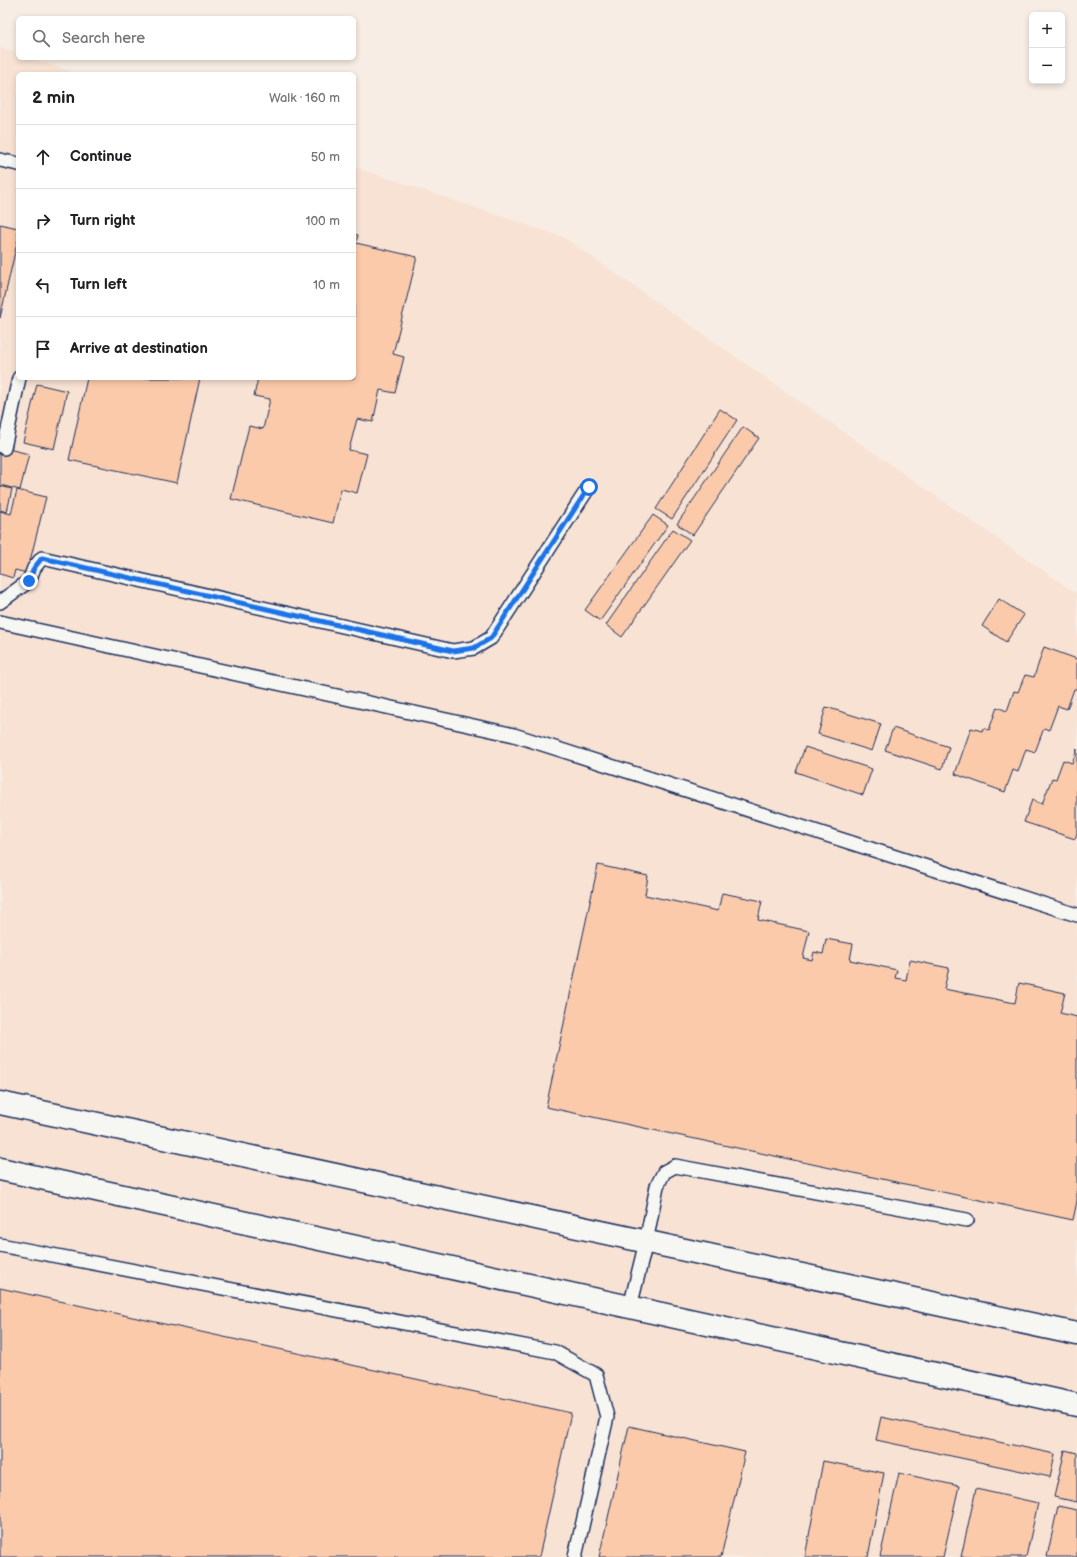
<!DOCTYPE html>
<meta charset="utf-8">
<style>
:root{--surface:#fff;--page:#f2f2f2;--text:#202124;--muted:#757577;--line:#e0e0e0}
body{margin:0;font-family:"Balsamiq Sans",sans-serif;background:var(--page);color:var(--text)}
.controls{position:absolute;right:12px;top:12px;display:grid;overflow:hidden;border-radius:6px;box-shadow:0 2px 6px #0003}
.controls button{width:36px;height:36px;display:grid;place-items:center;padding:0;border:0;border-bottom:1px solid var(--line);background:var(--surface);color:var(--text);font:20px sans-serif}
.stop{position:absolute;width:12px;height:12px;margin:-9px;border:3px solid #1a73e8;border-radius:50%;background:#fff}
.stop.end{background:#1a73e8;border-color:#fff;box-shadow:0 1px 4px #0008}
.list{margin:0;padding:0;list-style:none}
h2{display:flex;justify-content:space-between;align-items:center;height:52px;margin:0;padding:0 16px;font-size:17px}
h2 small{font-size:13px;font-weight:400;color:var(--muted)}
.list li{display:grid;grid-template-columns:26px 1fr auto;gap:12px;align-items:center;box-sizing:border-box;height:64px;padding:0 16px;border-top:1px solid var(--line)}
.list b{display:block;font-size:15px;white-space:nowrap}
.list em{font-size:13px;font-style:normal;color:var(--muted)}
.icon{flex:none;width:22px;height:22px;fill:none;stroke:currentColor;stroke-width:2;stroke-linecap:round;stroke-linejoin:round}
.map{position:relative;flex:none;width:1077px;height:1557px;overflow:hidden}
.search{position:absolute;background:var(--surface);box-shadow:0 2px 6px #0003;left:16px;top:16px;width:340px;height:44px;display:flex;align-items:center;gap:10px;box-sizing:border-box;padding:0 14px;border-radius:6px;color:var(--muted);font-size:15px}
.panel{position:absolute;background:var(--surface);box-shadow:0 2px 6px #0003;left:16px;top:72px;width:340px;height:308px;border-radius:6px}
.map>svg:first-child{display:block}
</style>
<div class="map">
<svg width="1077" height="1557" viewBox="0 0 1077 1557">
<rect width="100%" height="100%" fill="#f7ede4"/>
<filter id="ink" filterUnits="userSpaceOnUse"><feTurbulence type="fractalNoise" baseFrequency=".025" numOctaves="2"/><feDisplacementMap in="SourceGraphic" scale="8" xChannelSelector="R" yChannelSelector="G"/><feConvolveMatrix kernelMatrix="1 2 1 2 8 2 1 2 1" color-interpolation-filters="sRGB"/></filter>
<g filter="url(#ink)">
<!-- built -->
<path fill="#f8e2d3" d="M0,48L18,54V58H30L78,74H18V378H354V167L563,237L1077,594V1557H0Z"/>
<!-- building -->
<path fill="#fbcaaa" stroke="#1b2f5e" d="M0,224L18,228V239L0,318Z
M354,234L358,235L356,243L417,257L393,354L404,357L395,393L380,390L373,422L357,419L349,450L367,454L357,493L341,489L333,523L231,499L249,426L263,429L270,399L254,396L258,378H354Z
M87,378H200L177,483L69,460Z
M37,384L67,391L54,449L23,442Z
M720,409L737,420L672,519L656,509Z
M743,427L759,438L693,535L677,524Z
M0,447L29,454L20,490L0,485Z
M0,486L12,489L7,512L0,510Z
M17,490L46,497L27,573L15,570L13,578L0,574V511L11,514Z
M653,515L668,525L600,621L585,610Z
M673,529L690,540L622,637L606,625Z
M999,599L1024,615L1006,642L982,626Z
M1044,647L1077,659V689H1074L1067,709L1058,706L1049,730L1044,728L1035,752L1026,749L1018,772L1013,770L1005,792L955,774L971,728L982,731L983,728L989,730L997,707L1007,711L1014,691L1018,692L1025,675L1034,677Z
M826,707L881,724L872,751L818,734Z
M893,728L949,747L942,769L885,750Z
M805,747L872,769L863,795L796,772Z
M1077,749V833L1075,839L1024,822L1032,800L1042,804L1052,778L1056,779L1063,760L1072,763Z
M598,865L648,876L645,895L718,911L722,893L762,901L758,920L809,931L803,958L812,960L814,952L823,954L826,939L853,944L850,960L897,970L895,978L906,980L910,960L949,968L944,989L1015,1003L1019,983L1065,993L1060,1013L1077,1017V1201L1073,1220L546,1107Z
M0,1288L571,1413L539,1557H0Z
M881,1417L1055,1454L1050,1477L876,1440Z
M629,1426L745,1452L721,1557H599Z
M1065,1450L1077,1453V1502L1054,1497Z
M823,1461L884,1473L868,1557H805Z
M899,1473L959,1486L943,1557H880Z
M976,1489L1038,1503L1026,1557H961Z
M1058,1506L1077,1510V1557H1047Z"/>
<g fill="none" stroke-linecap="round" stroke-linejoin="round">
<defs>
<path id="service" d="M0,160L18,164
M4,448L19,378
M0,602L29,581L34,568L42,558L453,651L474,648L491,638L589,487
M0,622L514,735L1077,915
M0,1245L555,1352L596,1375L607,1417L575,1557
M630,1307L646,1242L657,1186L664,1172L675,1166L967,1220"/>
<path id="tertiary" d="M0,1103L1077,1334
M0,1169L1077,1405"/>
</defs>
<!-- service casing -->
<use href="#service" stroke="#1b2f5e" stroke-width="16"/>
<!-- tertiary casing -->
<use href="#tertiary" stroke="#1b2f5e" stroke-width="25"/>
<!-- service -->
<use href="#service" stroke="#f6f6f2" stroke-width="13"/>
<!-- tertiary -->
<use href="#tertiary" stroke="#f6f6f2" stroke-width="22"/>
</g>
</g>
<g fill="none" stroke-linecap="round" stroke-linejoin="round" filter="url(#ink)">
<!-- route -->
<path stroke="#1a73e8" stroke-width="5" d="M29,581L34,568L42,558L453,651L474,648L491,638L589,487"/>
</g>
</svg>
<div class="controls">
<button>+</button>
<button>−</button>
</div>
<div class="stop" style="left:589px;top:487px"></div>
<div class="stop end" style="left:29px;top:581px"></div>
<div class="search"><svg class="icon" aria-label="search" viewBox="0 0 24 24"><circle cx="10" cy="10" r="6"/><path d="M15 15l6 6"/></svg>Search here</div>
<section class="panel">
<h2>2 min<small>Walk · 160 m</small></h2>
<ul class="list">
<li><svg class="icon" aria-label="ahead" viewBox="0 0 24 24"><path d="M12 20V5M6 11l6-6 6 6"/></svg><div><b>Continue</b></div><em>50 m</em></li>
<li><svg class="icon" aria-label="right" viewBox="0 0 24 24"><path d="M7 20v-9h11M14 6l5 5-5 5"/></svg><div><b>Turn right</b></div><em>100 m</em></li>
<li><svg class="icon" aria-label="left" viewBox="0 0 24 24"><path d="M17 20v-9H6M10 6l-5 5 5 5"/></svg><div><b>Turn left</b></div><em>10 m</em></li>
<li><svg class="icon" aria-label="arrive" viewBox="0 0 24 24"><path d="M6 21V4h12l-3 4 3 4H6"/></svg><div><b>Arrive at destination</b></div></li>
</ul>
</section>
</div>
